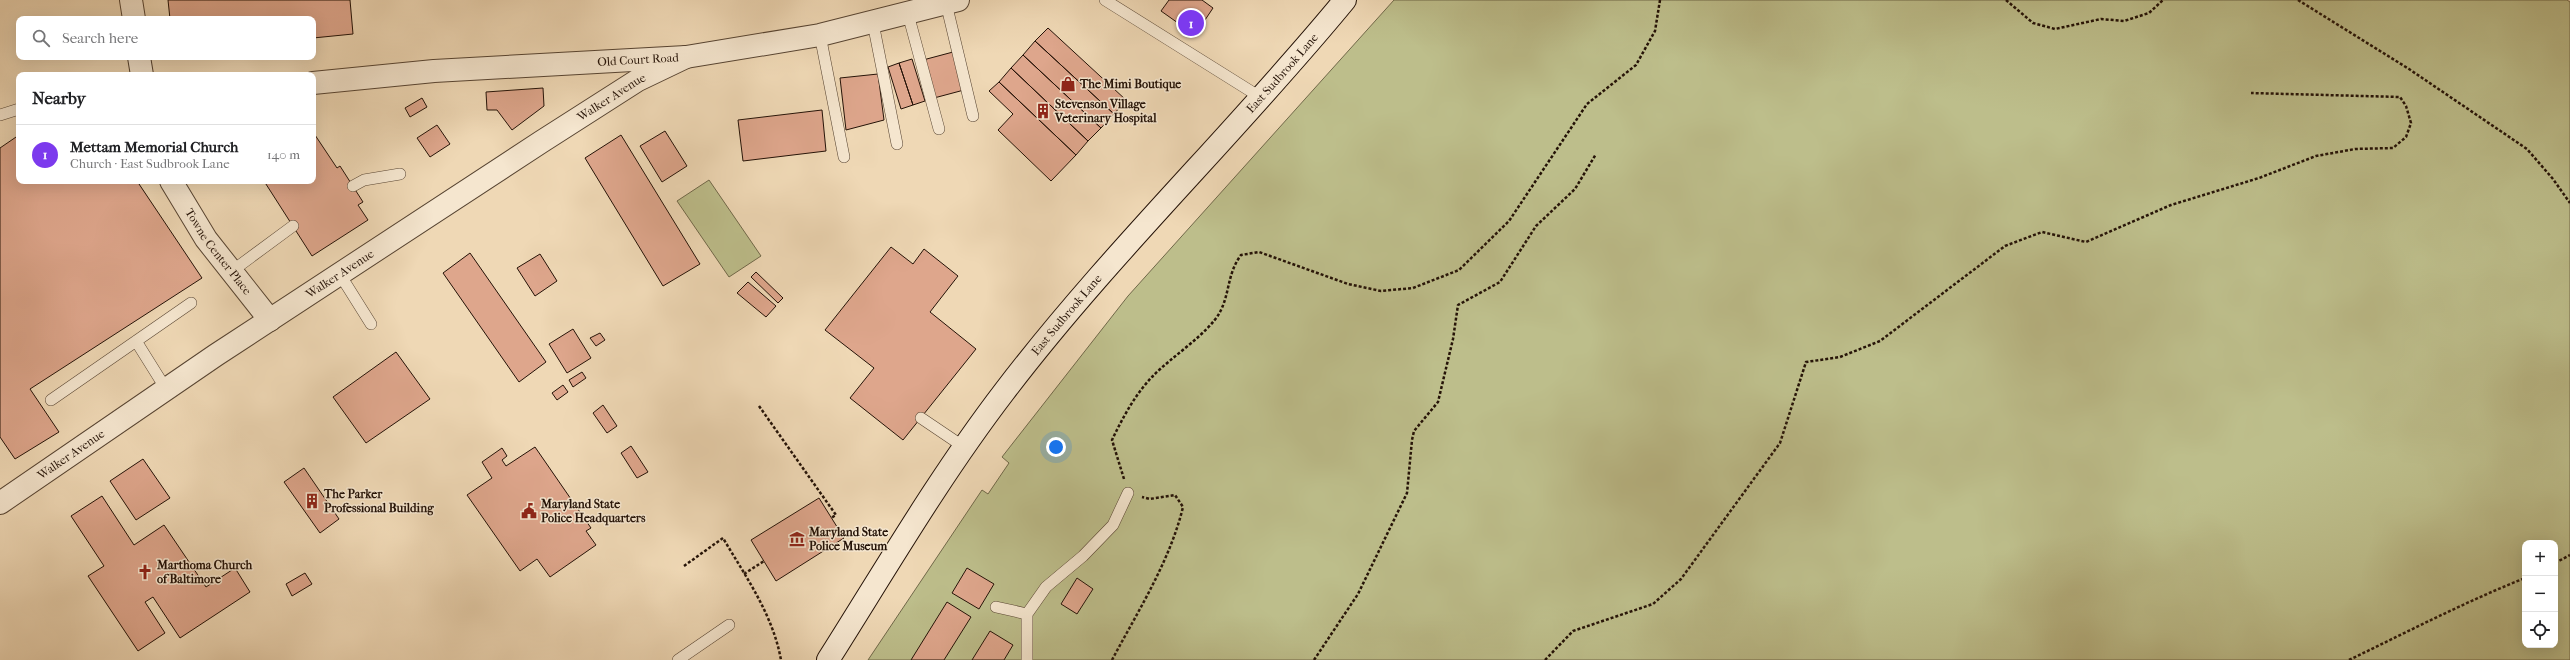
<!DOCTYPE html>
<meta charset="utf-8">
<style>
:root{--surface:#fff;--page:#f2f2f2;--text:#202124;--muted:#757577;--line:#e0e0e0;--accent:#7c3aed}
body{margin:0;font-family:"IM FELL French Canon",serif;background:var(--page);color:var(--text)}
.controls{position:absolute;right:12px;bottom:12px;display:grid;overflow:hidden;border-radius:8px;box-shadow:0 4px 16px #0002}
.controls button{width:36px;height:36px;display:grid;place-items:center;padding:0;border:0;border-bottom:1px solid var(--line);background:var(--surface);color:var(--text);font:20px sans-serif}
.you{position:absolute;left:1056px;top:447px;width:14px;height:14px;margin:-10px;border:3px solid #fff;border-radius:50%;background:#1a73e8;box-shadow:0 0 0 6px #1a73e833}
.badge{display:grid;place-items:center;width:26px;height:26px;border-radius:50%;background:var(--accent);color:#fff;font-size:13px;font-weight:700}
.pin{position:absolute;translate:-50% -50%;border:2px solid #fff;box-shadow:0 1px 4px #0006}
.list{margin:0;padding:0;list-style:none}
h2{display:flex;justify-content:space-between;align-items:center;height:52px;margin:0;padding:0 16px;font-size:17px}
h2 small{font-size:13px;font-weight:400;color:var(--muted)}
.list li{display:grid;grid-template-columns:26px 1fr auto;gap:12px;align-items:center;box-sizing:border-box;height:60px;padding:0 16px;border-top:1px solid var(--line)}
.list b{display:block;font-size:15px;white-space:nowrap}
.list p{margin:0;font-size:13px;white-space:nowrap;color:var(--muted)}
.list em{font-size:13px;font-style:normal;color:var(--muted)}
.icon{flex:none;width:22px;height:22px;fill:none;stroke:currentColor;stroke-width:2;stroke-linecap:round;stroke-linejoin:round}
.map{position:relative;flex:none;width:2570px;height:660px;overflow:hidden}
.search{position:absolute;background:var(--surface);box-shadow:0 4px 16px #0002;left:16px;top:16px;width:300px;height:44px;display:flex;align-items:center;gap:10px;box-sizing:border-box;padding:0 14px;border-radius:8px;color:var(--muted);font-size:15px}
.panel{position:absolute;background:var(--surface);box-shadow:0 4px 16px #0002;left:16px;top:72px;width:300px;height:112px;border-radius:8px}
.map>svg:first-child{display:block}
</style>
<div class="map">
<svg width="2570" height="660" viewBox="0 0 2570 660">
<rect width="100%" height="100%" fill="#efd8b5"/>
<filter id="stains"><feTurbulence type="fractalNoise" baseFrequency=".005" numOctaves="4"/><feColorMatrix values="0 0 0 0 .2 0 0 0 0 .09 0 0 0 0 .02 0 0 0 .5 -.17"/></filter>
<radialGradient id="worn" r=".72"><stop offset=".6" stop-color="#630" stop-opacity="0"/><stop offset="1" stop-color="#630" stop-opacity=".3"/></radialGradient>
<!-- green -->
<path fill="#bdbe8b" stroke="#706849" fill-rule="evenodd" d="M1394,0H2567L2570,2V660H868L982,490L988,494L1009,463L1002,457L1128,296ZM2525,543H2555V645H2525Z
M709,180L761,256L729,277L677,201Z"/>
<!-- building -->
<path fill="#dea68c" stroke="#241207" d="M168,0H350L353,34L313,38V19H170Z
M1169,0H1202L1213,8L1195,35L1161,11Z
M1048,28L1126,100L1114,114L1035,41Z
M1035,41L1114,114L1101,128L1023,55Z
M953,52L964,90L934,98L923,60Z
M1023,55L1101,128L1088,141L1011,68Z
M912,59L925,101L913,105L899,63Z
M899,63L913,105L901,109L888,67Z
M1011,68L1088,141L1076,155L999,82Z
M878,74L884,120L846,130L840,78Z
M999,82L1076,155L1051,181L998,130L1013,114L989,91Z
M543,88L544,106L512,130L497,110H487L486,92Z
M422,98L427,107L410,117L405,108Z
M822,110L826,151L743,161L738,120Z
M437,125L450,144L430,157L417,138Z
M665,131L687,166L662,182L640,146Z
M313,132L337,168L340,166L363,202L358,205L368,220L312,256L264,181H313Z
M19,135V181H137L202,278L30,389L59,432L15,459L0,437V148Z
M621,135L700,264L663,286L585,158Z
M891,247L913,264L924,249L958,276L930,312L976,349L903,440L850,398L874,368L825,330Z
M470,253L546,362L519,382L443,273Z
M540,254L557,281L535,296L517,268Z
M756,272L783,298L778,303L751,277Z
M748,282L776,306L766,317L737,293Z
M573,329L591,358L567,373L549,344Z
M600,333L605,340L596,346L590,338Z
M396,352L430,399L366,443L333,397Z
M582,372L586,378L573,387L569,380Z
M563,385L568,392L557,400L552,393Z
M603,405L617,426L607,433L593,413Z
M631,446L648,472L637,478L621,453Z
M535,447L591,528L586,531L596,545L550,577L537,559L520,571L467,495L492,478L482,462L502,448L507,456L502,460L506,466Z
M143,459L170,498L136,520L110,481Z
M304,468L339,519L320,533L284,482Z
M102,496L134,545L164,525L206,587L235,568L250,592L180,638L153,597L145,602L165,633L138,651L88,576L104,566L71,516Z
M819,498L844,538L776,581L751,540Z
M967,568L994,584L979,609L952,593Z
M305,573L312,584L292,596L286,584Z
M1077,578L1093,589L1077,614L1061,604Z
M947,602L971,617L944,660H911Z
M990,631L1013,645L1004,660H972Z"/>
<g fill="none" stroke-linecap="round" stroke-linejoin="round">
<defs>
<path id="lane" d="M1105,0L1260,97
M946,3L973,116
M908,14L939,129
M873,23L897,144
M820,35L844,157
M0,115L19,109
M353,186L364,180L400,174
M232,271L293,226
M339,273L371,324
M136,341L166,389
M51,400L191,303
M921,418L964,447
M996,607L1027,614
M678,660L729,625
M1027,660V614L1046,587L1083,556L1113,525L1128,493"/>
<g id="street">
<path d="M131,0L134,19"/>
<path d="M139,57L142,75"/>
<path id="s1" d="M313,83L434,71L686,57L820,35L958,0"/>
<path id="s2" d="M171,181L206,239L270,320"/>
<path id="s3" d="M0,503L216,355L541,142L638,80L686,57"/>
</g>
<g id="secondary">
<path id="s4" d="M828,660C885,570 939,477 1004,392C1109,254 1235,134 1345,0"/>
</g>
</defs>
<!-- lane casing -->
<use href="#lane" stroke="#574432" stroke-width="12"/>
<!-- street casing -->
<use href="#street" stroke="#574432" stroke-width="24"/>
<!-- secondary casing -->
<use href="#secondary" stroke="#241207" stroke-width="24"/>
<!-- path -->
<path stroke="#241207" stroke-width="2.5" stroke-dasharray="3 2" stroke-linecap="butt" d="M2006,0L2033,23L2055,29L2101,19L2124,21L2149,13L2163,0
M2298,0L2409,69L2527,149L2553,179L2570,203
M759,406L836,515L831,518
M1124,479L1112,440C1123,417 1136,393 1153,376C1171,357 1208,334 1220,312C1230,293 1227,274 1241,255L1259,252L1348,284L1381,291L1413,288L1459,270L1509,221L1587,104L1636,65L1655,31L1660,0
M2555,563L2570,555
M684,566L723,538C746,577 773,615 781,660
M744,574L764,561
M1112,660C1138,611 1170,561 1183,507L1175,495L1150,499L1142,497
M1314,660L1358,594L1407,493L1412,440L1414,431L1438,402L1453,339L1458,305L1500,282L1536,226L1575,189L1596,154
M1545,660L1573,631L1653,604L1681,579L1780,443L1806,362L1840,357L1880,341L2005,246L2042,232L2086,242L2171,205L2259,178L2316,156L2355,149L2393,148L2406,137L2411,123L2406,106L2400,97L2251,93
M2349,660C2407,632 2465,602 2525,578"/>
<!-- lane -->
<use href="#lane" stroke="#f5e6cf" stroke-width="11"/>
<!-- street -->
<use href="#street" stroke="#f5e6cf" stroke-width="22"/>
<!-- secondary -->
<use href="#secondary" stroke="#f5e6cf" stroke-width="22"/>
</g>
<!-- icons -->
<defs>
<symbol id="shop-bare" viewBox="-9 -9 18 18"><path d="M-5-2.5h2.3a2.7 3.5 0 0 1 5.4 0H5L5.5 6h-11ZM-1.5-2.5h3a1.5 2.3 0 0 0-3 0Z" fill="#8f2418" stroke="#f5e6cf" stroke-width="2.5" paint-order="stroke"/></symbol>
<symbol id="building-bare" viewBox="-9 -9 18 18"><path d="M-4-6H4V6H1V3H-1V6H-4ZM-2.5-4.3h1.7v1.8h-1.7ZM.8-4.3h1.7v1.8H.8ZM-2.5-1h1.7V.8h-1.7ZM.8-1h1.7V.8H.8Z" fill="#8f2418" stroke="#f5e6cf" stroke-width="2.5" paint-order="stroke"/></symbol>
<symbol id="civic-bare" viewBox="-9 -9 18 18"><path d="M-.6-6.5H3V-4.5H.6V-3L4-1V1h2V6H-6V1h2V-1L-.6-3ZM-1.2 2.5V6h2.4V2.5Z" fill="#8f2418" stroke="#f5e6cf" stroke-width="2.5" paint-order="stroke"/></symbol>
<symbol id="museum-bare" viewBox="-9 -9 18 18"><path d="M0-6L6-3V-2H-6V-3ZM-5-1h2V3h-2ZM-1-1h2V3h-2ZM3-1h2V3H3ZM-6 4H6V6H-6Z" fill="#8f2418" stroke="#f5e6cf" stroke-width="2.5" paint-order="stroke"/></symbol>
<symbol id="church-bare" viewBox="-9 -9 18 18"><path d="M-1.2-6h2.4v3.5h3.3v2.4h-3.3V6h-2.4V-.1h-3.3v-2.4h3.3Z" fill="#8f2418" stroke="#f5e6cf" stroke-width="2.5" paint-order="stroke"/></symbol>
</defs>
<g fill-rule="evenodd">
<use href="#shop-bare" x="1057" y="73" width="22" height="22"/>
<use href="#building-bare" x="1032" y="100" width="22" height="22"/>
<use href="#building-bare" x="301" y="490" width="22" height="22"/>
<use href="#civic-bare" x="518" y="500" width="22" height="22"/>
<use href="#museum-bare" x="786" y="528" width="22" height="22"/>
<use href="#church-bare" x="134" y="561" width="22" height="22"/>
</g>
<g text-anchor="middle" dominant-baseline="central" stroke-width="3" stroke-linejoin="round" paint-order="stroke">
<!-- street labels -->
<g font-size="12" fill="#241207" stroke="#f5e6cf">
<text stroke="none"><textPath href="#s1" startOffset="326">Old Court Road</textPath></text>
<text stroke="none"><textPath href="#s4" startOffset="744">East Sudbrook Lane</textPath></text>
<text stroke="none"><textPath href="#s3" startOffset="734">Walker Avenue</textPath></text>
<text stroke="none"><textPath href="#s2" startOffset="85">Towne Center Place</textPath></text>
<text stroke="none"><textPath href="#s3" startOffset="410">Walker Avenue</textPath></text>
<text stroke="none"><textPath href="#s4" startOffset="420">East Sudbrook Lane</textPath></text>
<text stroke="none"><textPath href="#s3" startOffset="86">Walker Avenue</textPath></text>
</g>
<!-- poi labels -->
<g font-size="12" font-weight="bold" fill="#241207" stroke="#f5e6cf" text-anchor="start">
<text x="1080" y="84">The Mimi Boutique</text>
<text x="1055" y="104">Stevenson Village<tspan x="1055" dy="14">Veterinary Hospital</tspan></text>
<text x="324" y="494">The Parker<tspan x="324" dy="14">Professional Building</tspan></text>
<text x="541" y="504">Maryland State<tspan x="541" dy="14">Police Headquarters</tspan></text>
<text x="809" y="532">Maryland State<tspan x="809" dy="14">Police Museum</tspan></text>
<text x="157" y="565">Marthoma Church<tspan x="157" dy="14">of Baltimore</tspan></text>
</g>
</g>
<rect width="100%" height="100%" filter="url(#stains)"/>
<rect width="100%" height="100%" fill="url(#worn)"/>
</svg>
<div class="controls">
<button>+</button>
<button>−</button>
<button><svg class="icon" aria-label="locate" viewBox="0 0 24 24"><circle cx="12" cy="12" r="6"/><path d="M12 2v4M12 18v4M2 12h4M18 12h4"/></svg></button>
</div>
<div class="you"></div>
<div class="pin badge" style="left:1191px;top:23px">1</div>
<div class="search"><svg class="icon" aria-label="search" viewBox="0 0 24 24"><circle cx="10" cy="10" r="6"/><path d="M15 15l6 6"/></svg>Search here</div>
<section class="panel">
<h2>Nearby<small></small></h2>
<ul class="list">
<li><span class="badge">1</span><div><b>Mettam Memorial Church</b><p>Church · East Sudbrook Lane</p></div><em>140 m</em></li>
</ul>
</section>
</div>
